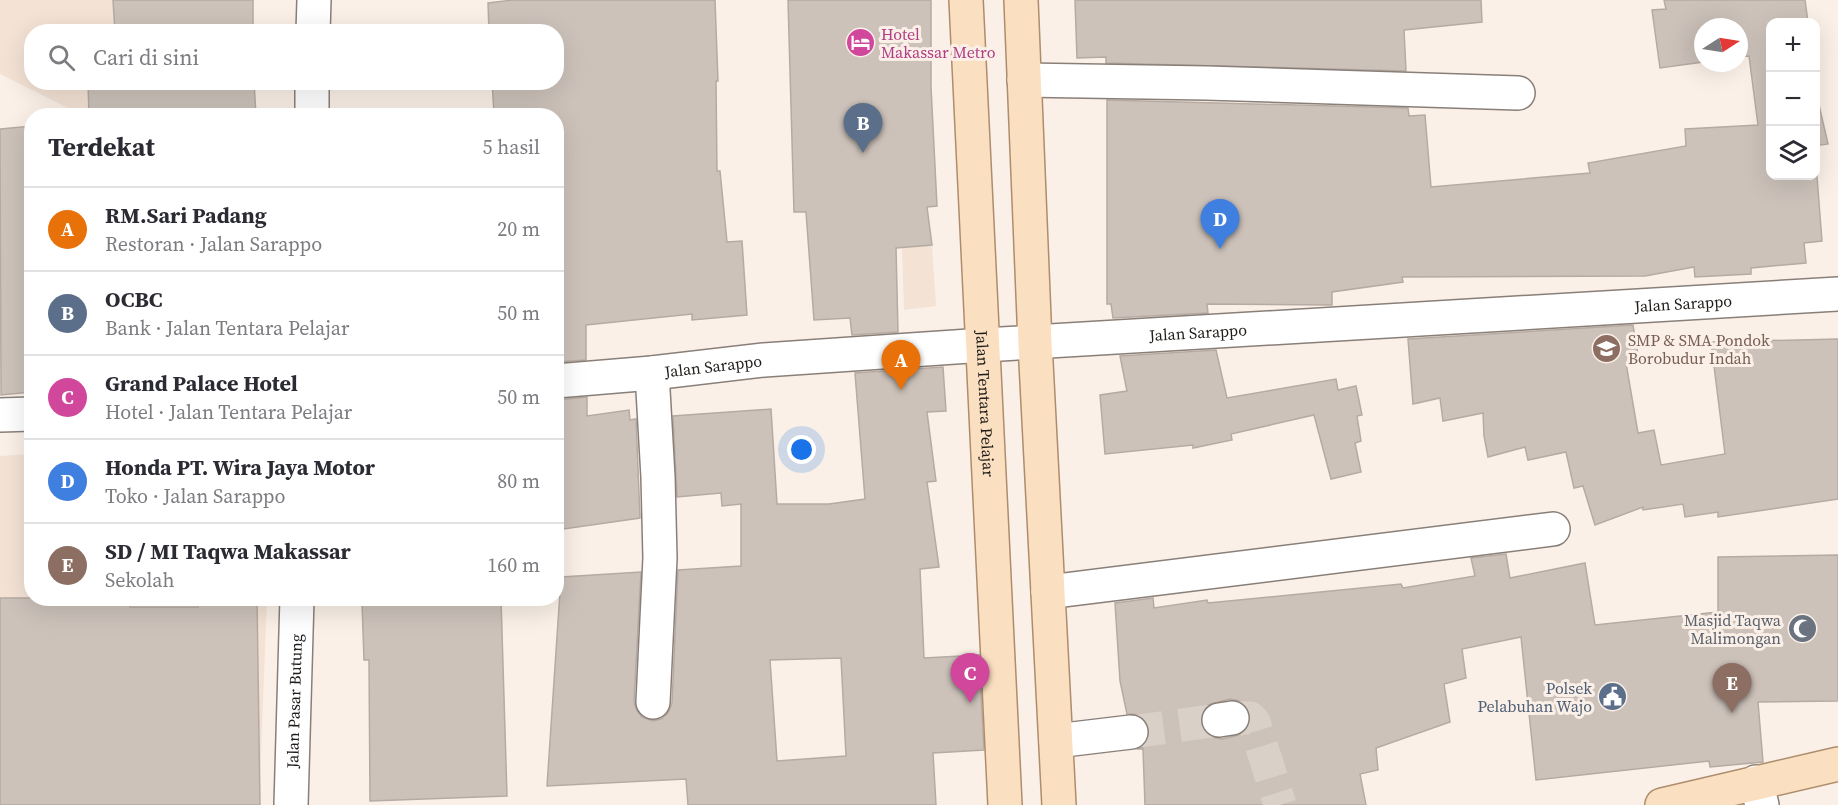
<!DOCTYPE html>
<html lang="id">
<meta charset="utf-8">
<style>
:root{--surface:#fff;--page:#f7f7f7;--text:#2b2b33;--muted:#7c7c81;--line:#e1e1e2;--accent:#2563eb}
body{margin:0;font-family:"Source Serif 4",serif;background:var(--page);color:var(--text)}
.controls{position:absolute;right:18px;top:18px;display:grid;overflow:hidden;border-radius:12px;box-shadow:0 6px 24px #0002}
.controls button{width:54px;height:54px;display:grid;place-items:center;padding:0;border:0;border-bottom:2px solid var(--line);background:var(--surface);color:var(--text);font:30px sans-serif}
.compass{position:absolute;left:1694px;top:18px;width:54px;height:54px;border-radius:50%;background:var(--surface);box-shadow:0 6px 24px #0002;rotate:78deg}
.you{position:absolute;left:802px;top:450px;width:21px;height:21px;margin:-15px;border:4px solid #fff;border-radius:50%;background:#1a73e8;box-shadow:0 0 0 9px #1a73e833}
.badge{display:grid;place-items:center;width:39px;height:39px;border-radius:50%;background:var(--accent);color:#fff;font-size:20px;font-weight:700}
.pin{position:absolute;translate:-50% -50px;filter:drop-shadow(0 2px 3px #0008)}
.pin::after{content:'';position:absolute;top:32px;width:21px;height:18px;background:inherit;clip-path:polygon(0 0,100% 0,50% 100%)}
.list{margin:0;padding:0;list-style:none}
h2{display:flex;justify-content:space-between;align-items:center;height:78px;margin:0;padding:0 24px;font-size:26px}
h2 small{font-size:20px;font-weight:400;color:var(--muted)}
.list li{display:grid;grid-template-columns:39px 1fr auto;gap:18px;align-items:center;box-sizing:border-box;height:84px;padding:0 24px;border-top:2px solid var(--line)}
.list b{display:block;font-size:22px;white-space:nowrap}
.list p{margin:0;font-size:20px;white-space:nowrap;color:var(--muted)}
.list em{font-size:20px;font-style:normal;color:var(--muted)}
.icon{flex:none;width:33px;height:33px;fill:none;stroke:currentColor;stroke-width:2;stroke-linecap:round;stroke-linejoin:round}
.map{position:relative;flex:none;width:1838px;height:805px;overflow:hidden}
.search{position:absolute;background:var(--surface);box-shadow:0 6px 24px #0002;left:24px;top:24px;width:540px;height:66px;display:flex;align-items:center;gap:15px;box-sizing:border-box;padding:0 21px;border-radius:24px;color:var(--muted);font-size:22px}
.panel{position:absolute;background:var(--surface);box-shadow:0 6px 24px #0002;left:24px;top:108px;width:540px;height:498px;border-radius:24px}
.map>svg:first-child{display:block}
</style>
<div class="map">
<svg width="1838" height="805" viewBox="0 0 1838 805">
<rect width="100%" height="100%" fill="#faf0e7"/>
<!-- built -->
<path fill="#f4e2d5" d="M0,0H235V31L32,32V82L235,83L236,115H82L0,74Z
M932,245L936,306L904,310L902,247Z
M31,454L32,598L267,599L259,805L161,611L0,597V456Z"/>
<!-- building -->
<path fill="#ccc2ba" stroke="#b5aba3" stroke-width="1.5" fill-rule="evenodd" d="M113,0H253V29H257V32H115Z
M513,0H715L718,81H716L717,171H720L727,242L742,241L747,315L692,320V314L586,325V360L556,362V116H500L499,113H494L492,82H556V32H489L488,3Z
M788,0H931V87L937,206L927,207L932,245L896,248L898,332L852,335L850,318L814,320L806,212H794Z
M1075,0H1481L1482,22L1404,30L1406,71L1106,63V57L1077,58Z
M1664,0H1805L1808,22H1770V176H1815V151L1822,241L1804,243L1806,263L1751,268V274L1695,277L1694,267L1645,276L1402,277L1403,282L1332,292V305L1207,304L1208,313L1113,318L1111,304H1107V100L1408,108L1409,116L1425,115L1431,187L1590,173L1588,163L1686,146L1685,129L1758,125L1749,56L1739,57V27H1703V62L1660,68L1652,10L1666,9Z
M1815,78L1819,105L1828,144L1815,146Z
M88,82H254L256,115L137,114V116H89Z
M32,126V392L1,395L0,129Z
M1633,325L1639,361L1626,363L1638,433L1654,430L1661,465L1725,454L1711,342L1838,339V499L1718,517V512L1685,517L1683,504L1643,510V507L1595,525L1583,486L1574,488L1566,452L1528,460L1525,447L1488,457L1484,436L1483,413L1443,421L1440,398L1413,404L1408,339Z
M1216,350L1227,398L1336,379L1338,390L1356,386L1362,415L1357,416L1361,441L1355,443L1361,472L1331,479L1314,415L1231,434L1232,440L1193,448V445L1105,454L1100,395L1127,391L1120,356Z
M943,367L946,411L927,412L936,481L927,482L939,567L920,569L924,658L979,655L984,750L933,753L936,805H688L686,779L547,786L561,577L641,572L634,702L637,711L642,717L653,721L661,719L668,713L672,703L678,570L741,566V504L722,506L721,493L677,497L673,416L771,409L777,504H829L865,499L855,373ZM841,658L846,756L777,761L770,660Z
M587,397V416L629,410L630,420L636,419L640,518L557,530L556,400Z
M1506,554L1510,578L1585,563L1595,625L1718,612V557L1838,555V701L1758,702L1763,762L1710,767L1709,761L1536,780L1521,637L1462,649L1466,678L1444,684L1450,722L1376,748L1378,770L1360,774L1366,805H1145L1143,749H1137L1143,747L1148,740L1149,729L1146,720L1139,715L1127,714L1120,681L1115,603L1153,598L1154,608L1207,600L1208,603L1401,584L1403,588L1475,576L1471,558ZM1230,699L1239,701L1247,707L1251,716L1249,725L1243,733L1235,736L1222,739L1212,737L1204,731L1201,723L1202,713L1208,705Z
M0,598H130V607H198V598H257L260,805H0Z
M501,599L507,796L370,801L369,660H364L362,603Z"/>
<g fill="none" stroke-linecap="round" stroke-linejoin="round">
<!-- minor-tunnel -->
<path stroke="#d9d0c8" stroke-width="33" stroke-dasharray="33 16" stroke-linecap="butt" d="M1232,718H1250L1254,722L1280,805
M1131,732L1219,720"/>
<defs>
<g id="minor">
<path d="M313,32L314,0"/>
<path d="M1024,80L1206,83L1518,93"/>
<path d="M312,116V82"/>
<path d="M652,373L658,477L660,558L653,702"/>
<path id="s1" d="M556,381L652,373L764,360L984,345L1838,294"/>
<path d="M0,415L32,414"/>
<path d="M1048,592L1553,529"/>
<path d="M1219,720L1232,718"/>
<path d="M1056,741L1131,732"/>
<path d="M1756,782L1762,805"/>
<path id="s2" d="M291,805L297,598"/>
</g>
<g id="major">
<path id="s3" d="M966,0L1005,805"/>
<path d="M1021,0L1035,343L1059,805"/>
<path d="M1662,805L1838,764"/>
</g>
</defs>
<!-- minor casing -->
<use href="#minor" stroke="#897f78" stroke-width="36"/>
<!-- major casing -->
<use href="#major" stroke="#ad8d6c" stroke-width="36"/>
<!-- minor -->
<use href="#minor" stroke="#fff" stroke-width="33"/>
<!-- major -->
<use href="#major" stroke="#fbdfc1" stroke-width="33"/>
</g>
<!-- icons -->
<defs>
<symbol id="hotel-disc" viewBox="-11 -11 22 22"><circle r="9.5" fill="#d1479c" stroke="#faf0e7"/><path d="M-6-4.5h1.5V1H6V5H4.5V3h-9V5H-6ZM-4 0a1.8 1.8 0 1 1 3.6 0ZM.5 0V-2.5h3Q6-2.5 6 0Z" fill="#fff"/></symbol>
<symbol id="school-disc" viewBox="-11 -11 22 22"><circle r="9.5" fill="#8d6e63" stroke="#faf0e7"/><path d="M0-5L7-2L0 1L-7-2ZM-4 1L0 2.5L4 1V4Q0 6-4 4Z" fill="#fff"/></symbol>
<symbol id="mosque-disc" viewBox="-11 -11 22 22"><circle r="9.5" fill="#6b7280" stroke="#faf0e7"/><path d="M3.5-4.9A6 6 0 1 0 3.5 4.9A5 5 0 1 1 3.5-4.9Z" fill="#fff"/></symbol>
<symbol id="civic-disc" viewBox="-11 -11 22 22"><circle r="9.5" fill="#5c6f8a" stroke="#faf0e7"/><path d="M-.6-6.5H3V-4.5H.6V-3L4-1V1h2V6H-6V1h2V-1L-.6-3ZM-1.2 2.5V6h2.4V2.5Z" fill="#fff"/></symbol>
</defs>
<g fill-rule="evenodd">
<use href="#hotel-disc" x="844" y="26" width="33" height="33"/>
<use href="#school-disc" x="1590" y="332" width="33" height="33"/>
<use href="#mosque-disc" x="1786" y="612" width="33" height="33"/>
<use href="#civic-disc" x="1596" y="680" width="33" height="33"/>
</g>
<g text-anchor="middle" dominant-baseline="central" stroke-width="6" stroke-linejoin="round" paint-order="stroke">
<!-- hotel labels -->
<g font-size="16" fill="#b23c85" stroke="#faf0e7" text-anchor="start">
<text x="881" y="34">Hotel<tspan x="881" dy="18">Makassar Metro</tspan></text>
</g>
<!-- street labels -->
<g font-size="16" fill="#1f1c19" stroke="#faf0e7">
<text stroke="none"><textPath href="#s1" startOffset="1130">Jalan Sarappo</textPath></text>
<text stroke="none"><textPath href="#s1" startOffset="644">Jalan Sarappo</textPath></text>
<text stroke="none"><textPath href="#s1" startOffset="158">Jalan Sarappo</textPath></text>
<text stroke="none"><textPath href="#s3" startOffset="404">Jalan Tentara Pelajar</textPath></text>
<text stroke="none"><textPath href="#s2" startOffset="104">Jalan Pasar Butung</textPath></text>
</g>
<!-- education labels -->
<g font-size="16" fill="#785e54" stroke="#faf0e7" text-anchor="start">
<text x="1628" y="340">SMP &amp; SMA Pondok<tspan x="1628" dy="18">Borobudur Indah</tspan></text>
</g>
<!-- worship labels -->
<g font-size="16" fill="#5b616d" stroke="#faf0e7" text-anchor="end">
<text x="1781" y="620">Masjid Taqwa<tspan x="1781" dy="18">Malimongan</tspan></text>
</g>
<!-- service labels -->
<g font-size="16" fill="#4e5e75" stroke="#faf0e7" text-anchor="end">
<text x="1592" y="688">Polsek<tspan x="1592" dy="18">Pelabuhan Wajo</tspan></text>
</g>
</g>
</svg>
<div class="controls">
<button>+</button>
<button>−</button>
<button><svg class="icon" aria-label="layers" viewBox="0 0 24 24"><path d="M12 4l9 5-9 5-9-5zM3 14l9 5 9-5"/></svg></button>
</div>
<svg class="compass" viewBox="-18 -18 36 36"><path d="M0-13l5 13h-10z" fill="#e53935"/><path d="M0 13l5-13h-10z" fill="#7c7c81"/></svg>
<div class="you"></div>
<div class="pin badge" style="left:901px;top:390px;background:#e8710a">A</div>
<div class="pin badge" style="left:863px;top:153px;background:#5c6f8a">B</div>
<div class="pin badge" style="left:970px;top:703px;background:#d1479c">C</div>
<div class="pin badge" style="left:1220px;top:249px;background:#3f7fe0">D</div>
<div class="pin badge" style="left:1732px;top:713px;background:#8d6e63">E</div>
<div class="search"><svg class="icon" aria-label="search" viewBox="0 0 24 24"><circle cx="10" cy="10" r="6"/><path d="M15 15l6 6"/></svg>Cari di sini</div>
<section class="panel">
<h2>Terdekat<small>5 hasil</small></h2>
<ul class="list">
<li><span class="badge" style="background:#e8710a">A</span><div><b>RM.Sari Padang</b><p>Restoran · Jalan Sarappo</p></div><em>20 m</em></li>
<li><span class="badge" style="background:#5c6f8a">B</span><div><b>OCBC</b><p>Bank · Jalan Tentara Pelajar</p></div><em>50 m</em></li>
<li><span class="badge" style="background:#d1479c">C</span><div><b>Grand Palace Hotel</b><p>Hotel · Jalan Tentara Pelajar</p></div><em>50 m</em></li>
<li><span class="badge" style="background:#3f7fe0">D</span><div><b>Honda PT. Wira Jaya Motor</b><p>Toko · Jalan Sarappo</p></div><em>80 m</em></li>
<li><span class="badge" style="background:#8d6e63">E</span><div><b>SD / MI Taqwa Makassar</b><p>Sekolah</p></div><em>160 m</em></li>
</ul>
</section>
</div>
